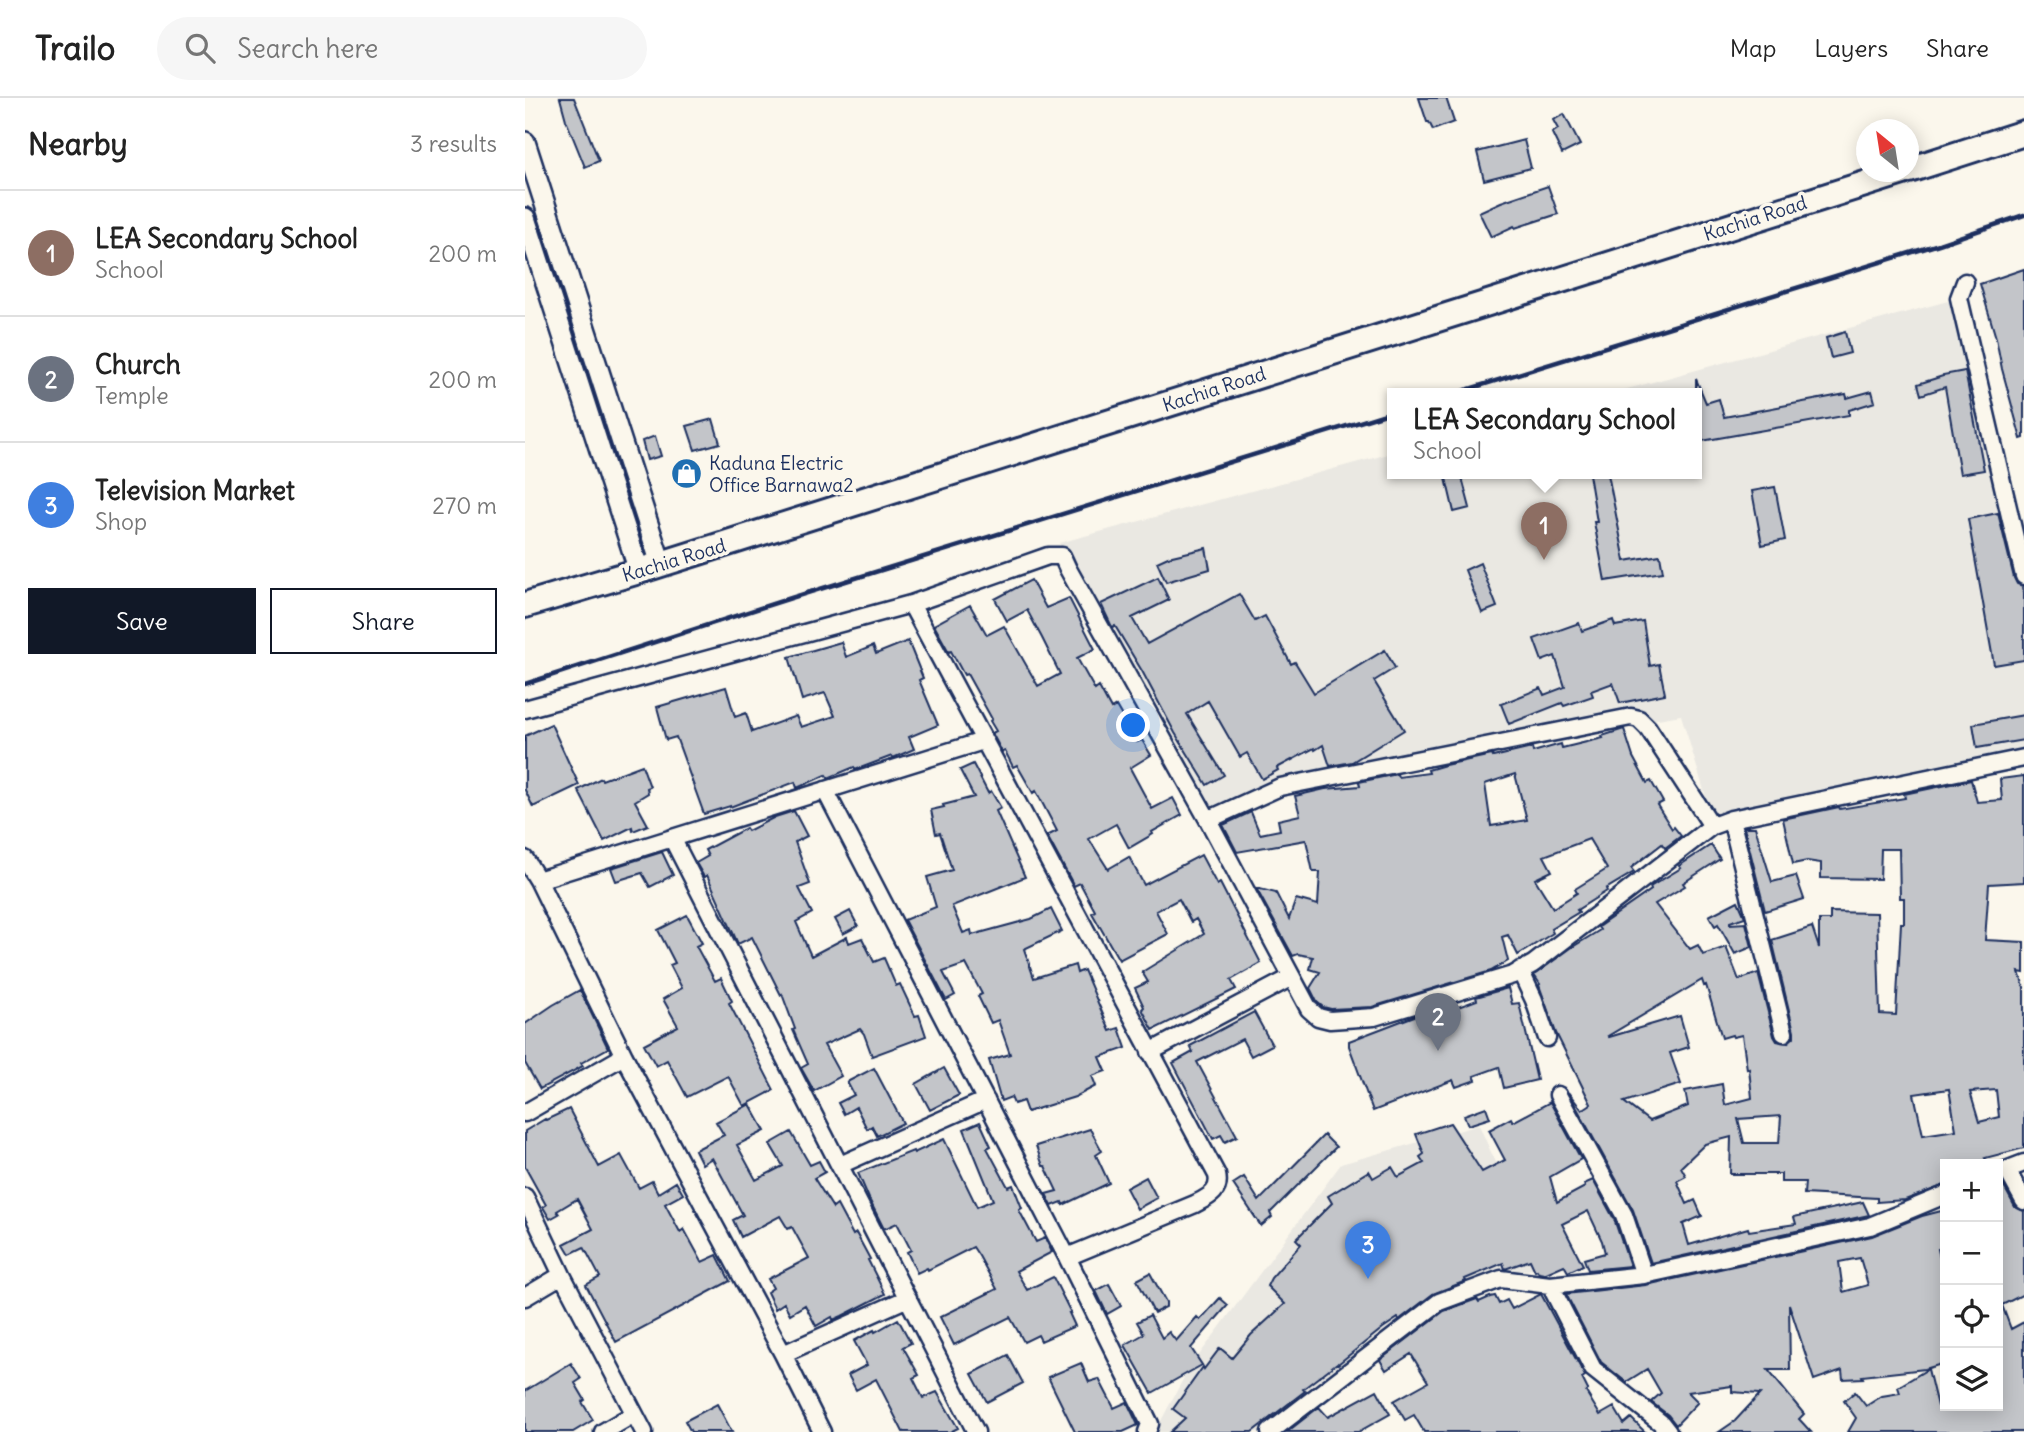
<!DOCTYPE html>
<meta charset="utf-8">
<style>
:root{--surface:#fff;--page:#f6f6f6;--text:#222;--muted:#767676;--line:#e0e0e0;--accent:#111827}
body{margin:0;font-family:Delius,sans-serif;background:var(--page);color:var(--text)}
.controls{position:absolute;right:21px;bottom:21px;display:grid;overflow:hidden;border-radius:0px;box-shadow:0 4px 18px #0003}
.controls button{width:63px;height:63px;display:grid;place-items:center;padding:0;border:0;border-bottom:2px solid var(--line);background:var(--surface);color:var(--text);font:35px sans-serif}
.compass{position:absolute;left:1331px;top:21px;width:63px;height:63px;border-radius:50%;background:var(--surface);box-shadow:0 4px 18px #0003;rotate:330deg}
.you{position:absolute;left:609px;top:628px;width:24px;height:24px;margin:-18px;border:5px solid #fff;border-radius:50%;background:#1a73e8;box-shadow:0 0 0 10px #1a73e833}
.badge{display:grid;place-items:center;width:46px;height:46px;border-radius:50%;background:var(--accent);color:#fff;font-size:23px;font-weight:700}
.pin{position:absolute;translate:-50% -58px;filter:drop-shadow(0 2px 4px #0008)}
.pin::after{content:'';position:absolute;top:37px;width:24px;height:21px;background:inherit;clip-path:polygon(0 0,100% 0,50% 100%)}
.popup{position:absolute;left:862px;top:290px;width:315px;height:91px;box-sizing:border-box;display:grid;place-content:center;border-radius:0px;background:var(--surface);filter:drop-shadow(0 2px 5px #0005);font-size:23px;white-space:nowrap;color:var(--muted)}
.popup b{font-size:26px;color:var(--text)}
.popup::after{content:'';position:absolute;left:50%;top:100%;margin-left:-14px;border:14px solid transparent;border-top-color:var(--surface)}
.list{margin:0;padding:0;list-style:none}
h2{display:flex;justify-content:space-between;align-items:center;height:91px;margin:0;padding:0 28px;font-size:30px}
h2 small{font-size:23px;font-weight:400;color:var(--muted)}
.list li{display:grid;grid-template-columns:46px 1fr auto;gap:21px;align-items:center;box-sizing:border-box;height:126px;padding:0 28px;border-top:2px solid var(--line)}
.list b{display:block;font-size:26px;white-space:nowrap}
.list p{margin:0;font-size:23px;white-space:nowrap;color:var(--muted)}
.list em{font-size:23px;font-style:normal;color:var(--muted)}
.actions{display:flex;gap:14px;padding:21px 28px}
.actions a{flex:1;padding:16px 0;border:2px solid var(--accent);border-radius:0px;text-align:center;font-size:24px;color:var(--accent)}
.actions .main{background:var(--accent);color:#fff}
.icon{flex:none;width:38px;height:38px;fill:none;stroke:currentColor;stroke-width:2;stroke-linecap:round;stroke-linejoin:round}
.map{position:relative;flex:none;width:1499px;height:1334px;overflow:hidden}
header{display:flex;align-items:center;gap:42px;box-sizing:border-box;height:98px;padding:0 35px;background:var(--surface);border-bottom:2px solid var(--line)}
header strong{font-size:33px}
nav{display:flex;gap:38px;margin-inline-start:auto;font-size:24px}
.search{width:490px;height:63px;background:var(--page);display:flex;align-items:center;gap:18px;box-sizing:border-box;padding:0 24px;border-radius:38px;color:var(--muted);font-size:26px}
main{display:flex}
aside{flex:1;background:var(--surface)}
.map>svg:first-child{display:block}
</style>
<header>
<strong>Trailo</strong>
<div class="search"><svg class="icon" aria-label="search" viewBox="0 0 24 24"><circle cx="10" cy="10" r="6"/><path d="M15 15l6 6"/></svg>Search here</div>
<nav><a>Map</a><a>Layers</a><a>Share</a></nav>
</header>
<main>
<aside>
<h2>Nearby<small>3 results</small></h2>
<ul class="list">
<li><span class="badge" style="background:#8d6e63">1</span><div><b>LEA Secondary School</b><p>School</p></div><em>200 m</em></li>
<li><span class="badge" style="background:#6b7280">2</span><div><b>Church</b><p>Temple</p></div><em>200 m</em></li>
<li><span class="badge" style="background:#3f7fe0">3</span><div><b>Television Market</b><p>Shop</p></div><em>270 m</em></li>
</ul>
<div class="actions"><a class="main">Save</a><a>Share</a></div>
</aside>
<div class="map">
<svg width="1499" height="1334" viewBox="0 0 1499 1334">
<rect width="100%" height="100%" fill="#fbf7ec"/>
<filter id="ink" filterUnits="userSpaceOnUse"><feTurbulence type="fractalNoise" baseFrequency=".0143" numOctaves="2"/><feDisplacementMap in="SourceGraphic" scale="14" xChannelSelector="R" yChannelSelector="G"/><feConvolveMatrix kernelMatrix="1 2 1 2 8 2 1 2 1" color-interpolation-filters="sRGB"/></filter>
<g filter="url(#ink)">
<!-- built -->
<path fill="#eae8e2" d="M1434,200L1499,478V660L1188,722L1156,617L893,662L780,683L687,720L534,445L867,355V376H1171V296H1084Z
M954,1027L1017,1170L984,1174L927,1189L737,1334H630L663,1272L816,1066Z"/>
<!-- building -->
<path fill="#c3c5c9" stroke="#1b2f5e" stroke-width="2" fill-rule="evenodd" d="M35,0H49L74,63L60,69L41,22Z
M894,0H921L929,24L908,32L904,24H902Z
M1039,16L1055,47L1037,56L1027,35L1033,31L1028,22Z
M999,42L1006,70L959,82L952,54Z
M1023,88L1033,116L990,130L989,128L966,139L954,114L976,104Z
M1499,171V340L1496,341L1477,271L1471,240L1455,186Z
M1320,234L1325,255L1306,260L1301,240Z
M1440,273L1459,372L1435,376L1420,289L1396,297L1393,286L1418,278V277Z
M1171,281L1181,305L1194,301L1199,319L1321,296L1322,300L1347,293L1350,304L1324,312V317L1171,344Z
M188,321L195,345L170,352L162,328Z
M130,338L136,358L122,362L117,343Z
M920,376H936L945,410L929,414Z
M1064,376H1083L1100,463L1135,457L1138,474L1080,483L1069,424H1072Z
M1250,389L1260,442L1237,447L1227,393Z
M1473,415L1489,480L1492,486L1498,488L1499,495V562L1469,567L1443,421Z
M681,450L685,471L641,484L632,464L643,459Z
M955,465L972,509L957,515L940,472Z
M633,479L644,502L607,520L622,546L714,496L730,523L740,518L766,566L770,564L789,595L860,552L870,570L849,583L879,632L827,664L805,668L798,647L790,652L789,650L752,670L753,672L737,681L722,655L715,659L683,603L662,616L699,677L682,687L650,635L617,573L590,528L587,529L576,506Z
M506,482L521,510L544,500L570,551L552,560L570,592L574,589L586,611L591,608L612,644L617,642L626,657L605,670L627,711L648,700L657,717L627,734L628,736L604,750L591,726L564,741L583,771L604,759L619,787L676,757L692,787L695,785L736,865L706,882L711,891L628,932L617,911L619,909L610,890L623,884L617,874L679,836L671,821L666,824L654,801L631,813L643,836L594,862L567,815L570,813L555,785L549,788L522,738L532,733L511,693L508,695L492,667L488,669L480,653L477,654L467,635L471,633L465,623L467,621L442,576L439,577L426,553L424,554L409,527L445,507L462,537L479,528L513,588L535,576L517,540L502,512L482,523L470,501Z
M1088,522L1090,528L1118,523L1125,568L1134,566L1140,596L1095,605L1088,585L1066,593L1068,598L1039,608L1037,605L984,626L976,606L1016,590L1019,597L1040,589L1030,558L1017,563L1009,541L1054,525L1057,533Z
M383,543L398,580L394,582L413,627L384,639L389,651L368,660L367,658L330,672L329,669L303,680L301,677L272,690L270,684L205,709V708L179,716L151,639L141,642L132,609L201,589L210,619L221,615L227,634L271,618L276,629L310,618L300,595L277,602L264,559L316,544L321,559L348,548L351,556Z
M1499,617V642L1452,650L1448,626Z
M26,626L54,687L8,709L0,692V638Z
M1099,631L1108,659L1122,685L1126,683L1138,704L1132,707L1147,731L1149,729L1156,738L1140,750L1137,746L1106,770L1109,774L1081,791L1082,793L1052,812L1054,814L1026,831L1028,835L993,857L983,837L977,839L983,863L966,873L847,909L806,911L798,909L792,904L785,890L795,874L785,871L788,859L773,856L768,858L731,790L751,795L764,821L771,801L793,807L795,774H788L781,742L712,754L698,727L726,714L735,736L755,732L753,722L775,717L770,698L800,691L835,688L834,684L872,676L873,679L904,675L903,672L920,667L967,657L968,659L1007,650L1008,654L1036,646L1037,650L1078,640L1077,638ZM990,676L1002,722L966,728L960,686ZM1064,741L1082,771L1050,791L1052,795L1028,810L1010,781L1027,773L1019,758Z
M448,666L463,695L466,693L476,710L471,713L500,779L427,808L438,835L446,832L447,837L506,821L526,811L537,833L499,851L509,880L550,867L552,875L559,872L585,933L594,930L601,950L575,959L581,973L567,978L571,988L550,999L502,1014L498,1003L489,1006L486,999L476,1003L464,962L485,956L473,922L466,925L453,898L457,896L441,866L418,874L430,897L421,902L379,822L411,809L402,779L427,772L415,735L411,736L406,712L419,709L418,707L449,699L435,672Z
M117,667L125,689L122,690L123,695L110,703L123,727L108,733L107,729L79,743L53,692L76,680L77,682Z
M1499,678V784L1464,786L1460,842L1499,844V875L1494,874L1499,889V1050L1460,1060L1464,1066H1420V1087L1380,1102L1352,1104V1100L1279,1096L1280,1084H1256V1076H1205L1206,1039L1180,1046L1156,1069L1161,1078L1152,1083L1162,1106L1170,1102L1177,1118L1158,1126L1164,1147L1223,1130L1224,1133L1271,1126L1269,1119L1338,1104L1344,1117L1126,1165L1108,1112L1043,994L1057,1012L1066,1006L1031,935L1014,887L1015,886L1009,877L1046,850L1075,832L1073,829L1126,792L1125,789L1156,770L1154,768L1186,747L1195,761L1158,785L1160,788L1130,806L1165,851L1173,847L1178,857L1201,849L1214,882L1233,875L1249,938L1252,943L1262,945L1269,939V933L1247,842L1287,829L1294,850V822H1305V814L1352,815L1355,916L1371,917L1376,825H1379V800H1375L1374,751H1356L1355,781L1296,780V765L1282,763L1268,766L1258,721L1314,709L1315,711L1380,700L1379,696L1446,682L1452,704L1477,702L1475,681ZM1177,882L1179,888L1181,887L1197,940L1207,937L1208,939L1217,937L1222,971L1224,970L1227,1000L1200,1007L1197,986L1160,993L1163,1008L1124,1023L1099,1004L1156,986L1145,955L1164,949L1155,918L1084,939L1083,938ZM1424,991L1431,1032L1398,1037L1389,996ZM1471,992L1474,1019L1454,1024L1445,994ZM1256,1018L1254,1045H1219L1213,1021Z
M269,713L282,738L270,744L285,786L274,790L287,815L271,824L286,858L322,839L324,845L337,840L349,864L359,860L371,888L375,886L390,918L394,917L401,938L347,958L339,936L335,931L299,947L316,978L289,993L276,970L283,966L268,932L270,931L257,896L256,897L227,839L213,846L182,777L179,779L171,765L183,758L180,752L221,730L223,733L250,719Z
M1219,729H1230L1247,784L1271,778L1279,801L1240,813Z
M137,754L148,777L125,789L117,775L91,783L86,770Z
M1213,803L1220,819L1205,824V826L1221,825L1227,849L1210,856L1193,826L1190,828L1184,818Z
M325,813L333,828L318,836L310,821Z
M162,817L177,845L171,848L190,883L196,880L207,903L204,905L249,992L219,1008L203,978L162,999L142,962L131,968L119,946L153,928L138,901L157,890L145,867L150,865L133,832Z
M983,890L987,906L994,905L1012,982L979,990L974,969L949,978L951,982L931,989L928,982L848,1013L824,948V943L892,917L927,906L928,911L952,902L951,899Z
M55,892L83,950L56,965L58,968L15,991L0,965V926L28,907Z
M729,914L747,947L726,958L717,941L672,964L712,1038L700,1044L696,1037L688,1041L648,965L668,954L665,948Z
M349,970L378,1025L352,1038L347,1028L342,1031L331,1009L319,1016L313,1005L329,997L322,984Z
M419,970L434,997L405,1012L391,986Z
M1025,1004L1056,1061L1025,1079L1032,1104L1060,1089L1059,1086L1068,1082L1089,1121L1105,1168L1063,1172L1059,1161L1080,1155L1077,1143L1063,1113L1037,1126L1058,1167L1043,1174L1039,1167L1019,1176L1014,1175L1012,1172L1010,1173L1005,1162L980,1171L978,1165L940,1181L941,1183L908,1196L874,1222L873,1220L858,1230L813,1266L812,1265L778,1291L780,1293L727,1334H645L660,1320L648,1311L678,1269L679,1271L695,1250L707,1260L726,1237L760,1206L742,1188L746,1180L776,1146L771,1141L807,1105L803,1098L844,1073L848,1080L867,1069L873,1079L899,1065L895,1059L899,1056L891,1036L925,1025L957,1074L980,1062L964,1032L986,1020L988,1024Z
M225,1006L240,1033L212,1047L231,1082L258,1068L245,1046L266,1034L285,1067L294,1063L300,1074L289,1080L308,1110L312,1107L328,1137L331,1135L345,1161L343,1162L360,1196L317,1218L308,1222L307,1219L291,1228L280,1207L265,1216L259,1205L250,1211L242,1194L248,1190L243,1181L284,1160L267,1129L263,1131L255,1118L216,1139L208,1122L218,1117L187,1060L177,1066L170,1052L199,1037L191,1024Z
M961,1009L965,1020L943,1027L939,1017Z
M44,1011L74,1069L96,1057L114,1090L127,1083L133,1095L151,1084L158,1096L140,1106L155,1134L159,1131L177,1164L192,1157L205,1183L91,1244L61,1187L75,1179L59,1149L45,1156L39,1146L68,1131L52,1101L32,1113L34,1116L25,1121L18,1109L21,1107L0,1069V1033L20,1021L21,1022Z
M455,1024L466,1048L462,1050L483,1089L488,1087L497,1110L494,1112L511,1144L520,1140L527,1154L491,1173L502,1192L528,1179L546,1215H544L550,1228L516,1243L513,1237L499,1244L485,1219L429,1247L415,1219L472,1191L454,1158L448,1149L403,1172L402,1170L392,1175L382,1154L386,1152L372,1125L359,1131L345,1103L333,1075L388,1053L389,1055L419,1041L452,1109L468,1102L439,1031Z
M565,1031L577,1053L571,1057L584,1085L538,1107L537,1104L527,1108L521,1096L532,1093L520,1068H518L511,1048Z
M799,1037L811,1049L745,1115L747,1119L736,1128L708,1086L719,1079L734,1103Z
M621,1079L632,1100L612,1111L601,1090Z
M1473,1085H1477L1490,1109L1499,1113V1196L1477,1207L1486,1231L1499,1224V1334H1323L1331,1320L1319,1303L1330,1294L1341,1308L1357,1298L1375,1295L1373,1289L1403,1271L1412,1308H1473Z
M1420,1112V1149L1413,1151L1420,1182V1265L1400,1271L1337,1278L1338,1280L1318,1281L1317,1272L1289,1282L1264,1206L1265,1272H1243L1279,1316L1274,1321L1286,1334H1194L1210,1323L1235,1296L1207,1294V1288L1163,1294L1173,1304L1151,1327L1143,1317L1126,1304L1136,1295L1122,1271L1101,1284L1076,1264L1041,1196L1121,1187L1347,1138L1397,1118ZM1335,1160L1343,1187L1318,1194L1314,1164Z
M625,1175L641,1204V1209L629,1215L612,1182Z
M584,1186L596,1208L582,1216L571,1193Z
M1016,1196L1060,1278L1057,1280L1063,1292L1061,1294L1075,1317L1089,1309L1099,1326L1106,1320L1120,1334H899L889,1317L880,1322L869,1303L903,1284L886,1256L861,1272L855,1262L919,1213L952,1201L954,1204L965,1199L970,1198L974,1206L982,1202L987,1211Z
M695,1200L703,1207L666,1250L677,1267L627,1295L600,1247L619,1236L612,1224L625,1217L637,1240L644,1234L651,1243L672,1219L675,1222Z
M373,1221L386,1245L378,1249L394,1277L388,1280L398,1300L412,1294L433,1330L425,1334H378L351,1281L331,1292L323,1277L342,1267L329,1243L349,1232L350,1234Z
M483,1257L498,1285L462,1304L447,1276Z
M46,1265L56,1281L50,1285L60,1302L57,1304L68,1322L48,1334H0V1293Z
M556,1265L564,1284L574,1281L589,1310L602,1304L613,1327L598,1334H550L523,1279Z
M852,1292L865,1316L833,1334H762L794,1309L803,1319Z
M192,1306L207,1334H166L160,1323Z"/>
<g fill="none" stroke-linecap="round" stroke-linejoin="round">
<defs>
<path id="minor" d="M1440,184L1434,200L1499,478
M386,506L692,1077C696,1094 683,1099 670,1106L542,1159
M0,611L386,506L523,458H537L543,471L682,720L784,911L793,919L805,922L849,919L988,877L1008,866L1187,728L1206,721L1499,660
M300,692L542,1159L625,1326L622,1334
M682,720H687L755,689L1106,619L1114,621L1123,630L1187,728
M1206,721L1259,935
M147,740L451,1334
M0,761L13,782L99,958L258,1256L297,1334
M13,782L458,643
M995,872L1009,902L1022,940
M625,954L767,879
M1033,997L1099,1117L1119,1177
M0,1015L99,958
M315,1067L461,1002
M1482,1072L1499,1103
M1473,1075L1499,1065
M0,1099L37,1177L119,1334
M1025,1187L1068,1271L1136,1325L1143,1334
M0,1199L37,1177
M258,1256L383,1200
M78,1334L109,1316
M745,1334L914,1204L976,1181L1025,1187L1119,1177L1345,1128L1420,1097"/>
<path id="tertiary" d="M0,44L136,466
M0,120L114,473"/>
<path id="primary" d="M1384,72L1499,35
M0,507L114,473L1378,74"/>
</defs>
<!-- minor casing -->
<use href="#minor" stroke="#1b2f5e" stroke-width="21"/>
<!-- tertiary casing -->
<use href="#tertiary" stroke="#1b2f5e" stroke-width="24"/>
<!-- primary casing -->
<use href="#primary" stroke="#1b2f5e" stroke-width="30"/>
<!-- minor -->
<use href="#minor" stroke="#fbf7ec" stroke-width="16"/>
<!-- tertiary -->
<use href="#tertiary" stroke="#fbf7ec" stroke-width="19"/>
<!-- primary -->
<use href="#primary" stroke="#fbf7ec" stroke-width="24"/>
<!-- rail -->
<path stroke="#1b2f5e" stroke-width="4.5" d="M928,296L1414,146L1499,117
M0,586L266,500L867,314"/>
</g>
</g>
<!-- icons -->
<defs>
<symbol id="shop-disc" viewBox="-11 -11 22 22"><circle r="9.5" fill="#1f6fb2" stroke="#fbf7ec"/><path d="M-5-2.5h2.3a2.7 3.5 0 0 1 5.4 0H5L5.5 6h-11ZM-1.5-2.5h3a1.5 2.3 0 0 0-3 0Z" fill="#fff"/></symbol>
</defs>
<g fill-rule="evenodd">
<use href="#shop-disc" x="144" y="358" width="35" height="35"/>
</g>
<g text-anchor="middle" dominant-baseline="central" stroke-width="7" stroke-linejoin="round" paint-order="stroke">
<!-- street labels -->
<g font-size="19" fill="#1b2f5e" stroke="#fbf7ec">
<text transform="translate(1230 120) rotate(-18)">Kachia Road</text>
<text transform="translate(689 291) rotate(-18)">Kachia Road</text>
<text transform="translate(149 462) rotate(-17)">Kachia Road</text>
</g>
<!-- poi labels -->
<g font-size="19" fill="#1b2f5e" stroke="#fbf7ec" text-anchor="start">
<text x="184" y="365">Kaduna Electric<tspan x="184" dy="22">Office Barnawa2</tspan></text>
</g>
</g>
</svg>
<div class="controls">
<button>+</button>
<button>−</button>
<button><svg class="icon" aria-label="locate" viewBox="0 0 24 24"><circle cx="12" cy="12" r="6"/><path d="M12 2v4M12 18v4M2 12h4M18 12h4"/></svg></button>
<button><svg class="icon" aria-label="layers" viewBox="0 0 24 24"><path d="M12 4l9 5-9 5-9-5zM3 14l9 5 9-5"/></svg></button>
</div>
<svg class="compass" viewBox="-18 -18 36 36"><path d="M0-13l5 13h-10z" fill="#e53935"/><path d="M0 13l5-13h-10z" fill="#767676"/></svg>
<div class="you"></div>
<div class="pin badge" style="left:1019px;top:462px;background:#8d6e63">1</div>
<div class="popup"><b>LEA Secondary School</b>School</div>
<div class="pin badge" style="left:913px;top:953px;background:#6b7280">2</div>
<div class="pin badge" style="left:843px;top:1181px;background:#3f7fe0">3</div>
</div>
</main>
